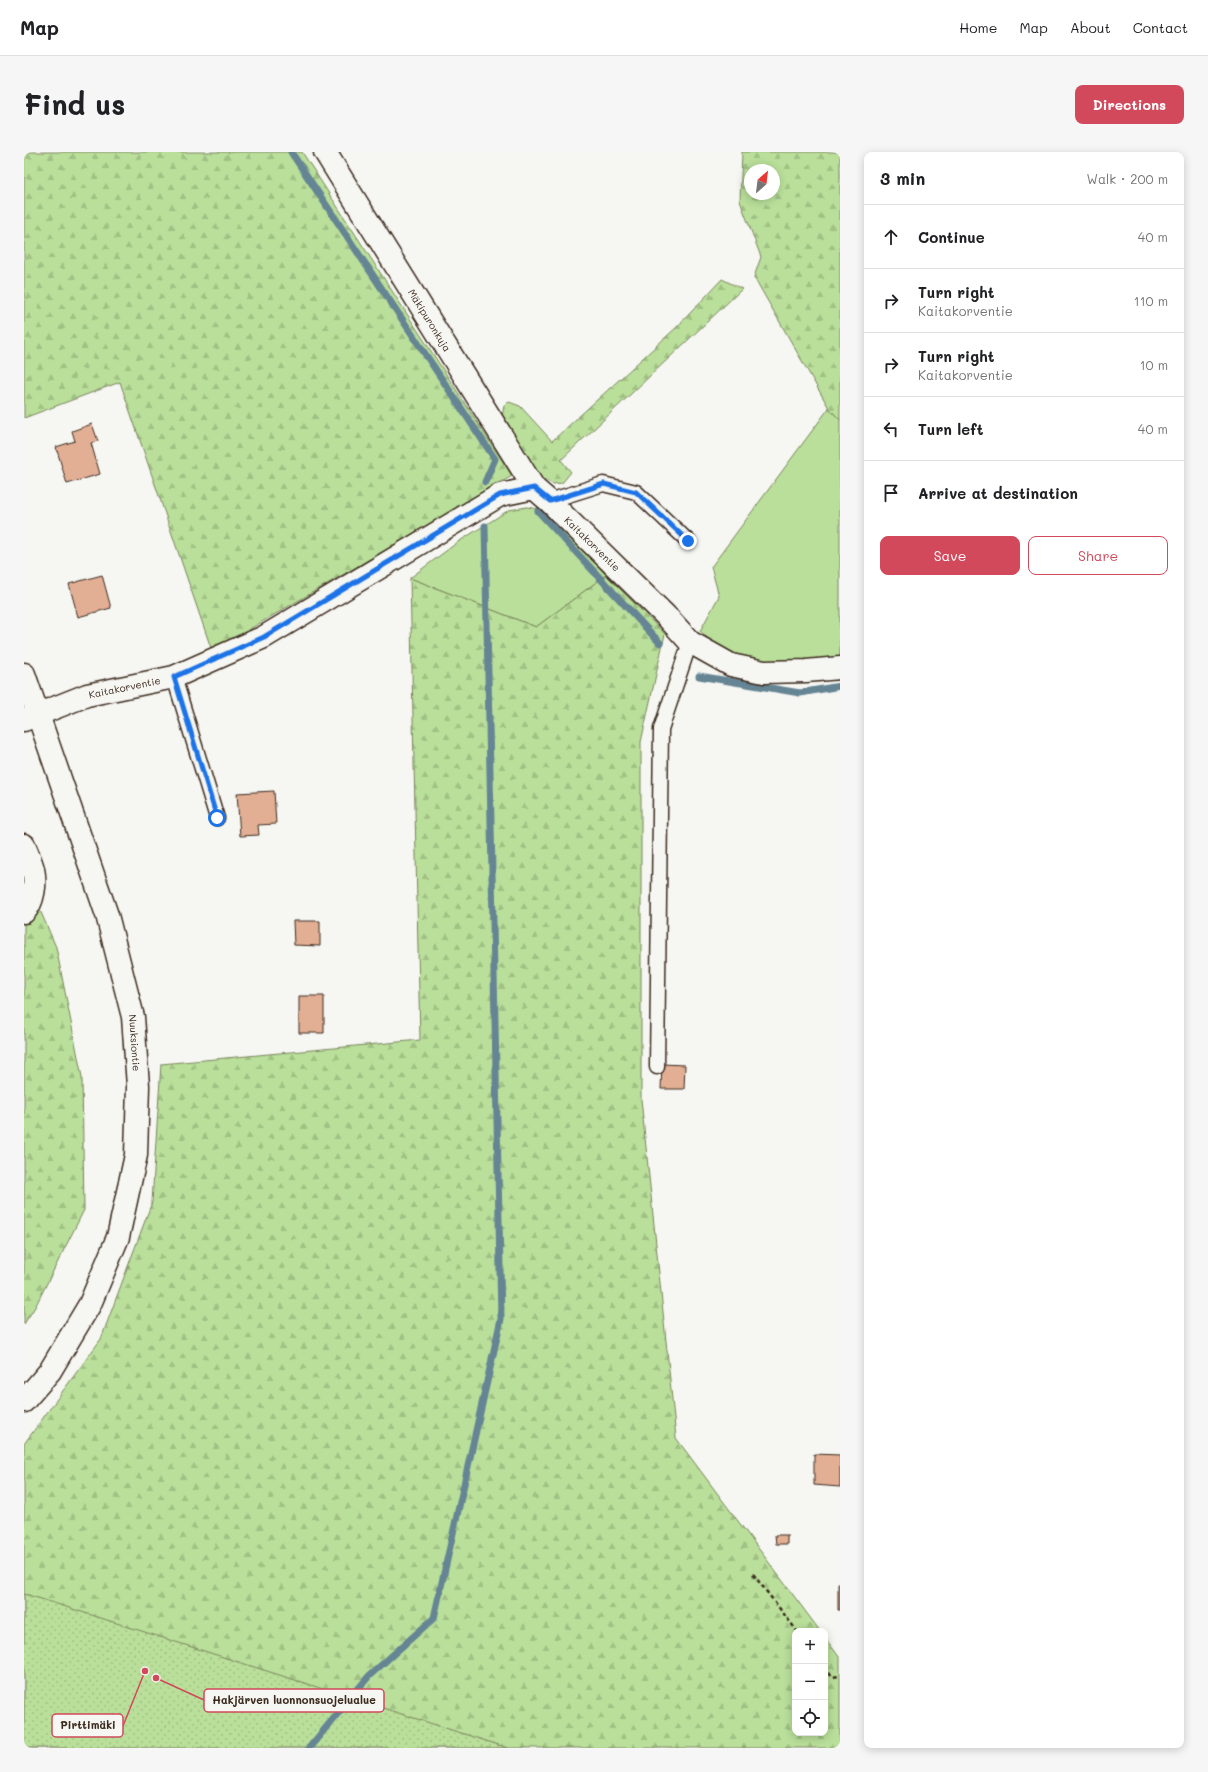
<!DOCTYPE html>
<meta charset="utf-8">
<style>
:root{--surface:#fff;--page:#f6f6f6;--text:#202124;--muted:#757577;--line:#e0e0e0;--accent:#d1495b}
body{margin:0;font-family:Mali,sans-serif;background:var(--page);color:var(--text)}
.controls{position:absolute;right:12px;bottom:12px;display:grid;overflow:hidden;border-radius:8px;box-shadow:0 2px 10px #0003}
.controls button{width:36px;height:36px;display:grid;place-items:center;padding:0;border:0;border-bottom:1px solid var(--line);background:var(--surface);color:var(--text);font:20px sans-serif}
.compass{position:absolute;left:720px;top:12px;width:36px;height:36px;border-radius:50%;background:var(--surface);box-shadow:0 2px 10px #0003;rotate:28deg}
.stop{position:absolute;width:12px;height:12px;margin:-9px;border:3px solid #1a73e8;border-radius:50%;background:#fff}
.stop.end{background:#1a73e8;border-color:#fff;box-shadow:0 1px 4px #0008}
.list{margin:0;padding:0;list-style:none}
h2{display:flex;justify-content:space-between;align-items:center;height:52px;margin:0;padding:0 16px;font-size:17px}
h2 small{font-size:13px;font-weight:400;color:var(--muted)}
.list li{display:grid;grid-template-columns:26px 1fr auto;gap:12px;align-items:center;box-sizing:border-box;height:64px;padding:0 16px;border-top:1px solid var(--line)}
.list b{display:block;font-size:15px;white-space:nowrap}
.list p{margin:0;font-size:13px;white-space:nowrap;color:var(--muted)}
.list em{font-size:13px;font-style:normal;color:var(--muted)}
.actions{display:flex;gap:8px;padding:12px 16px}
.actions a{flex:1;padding:9px 0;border:1px solid var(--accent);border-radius:8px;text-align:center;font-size:14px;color:var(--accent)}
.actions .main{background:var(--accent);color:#fff}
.icon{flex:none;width:22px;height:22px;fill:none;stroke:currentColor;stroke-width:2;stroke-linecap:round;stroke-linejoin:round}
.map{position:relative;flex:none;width:816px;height:1596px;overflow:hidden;border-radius:8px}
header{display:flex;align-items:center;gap:24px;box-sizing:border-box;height:56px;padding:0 20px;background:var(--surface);border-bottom:1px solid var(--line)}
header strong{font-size:19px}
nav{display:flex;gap:22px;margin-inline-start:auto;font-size:14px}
.intro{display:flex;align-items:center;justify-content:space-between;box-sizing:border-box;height:96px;padding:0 24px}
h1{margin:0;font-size:28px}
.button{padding:10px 18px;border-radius:8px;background:var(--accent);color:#fff;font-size:14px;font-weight:700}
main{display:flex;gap:24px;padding:0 24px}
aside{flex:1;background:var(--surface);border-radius:8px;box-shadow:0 2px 10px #0003}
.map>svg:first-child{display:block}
</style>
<header>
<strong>Map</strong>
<nav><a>Home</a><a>Map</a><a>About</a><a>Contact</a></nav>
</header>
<div class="intro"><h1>Find us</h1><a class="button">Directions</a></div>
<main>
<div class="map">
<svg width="816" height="1596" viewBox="0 0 816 1596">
<defs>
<pattern id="forest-firs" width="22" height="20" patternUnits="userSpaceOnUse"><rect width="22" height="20" fill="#b9df9a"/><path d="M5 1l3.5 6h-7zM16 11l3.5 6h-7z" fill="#a0c084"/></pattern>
<pattern id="park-dots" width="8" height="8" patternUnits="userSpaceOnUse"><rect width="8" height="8" fill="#b9df9a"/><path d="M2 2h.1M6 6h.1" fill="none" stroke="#a0c084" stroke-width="1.8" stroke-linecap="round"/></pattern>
</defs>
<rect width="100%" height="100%" fill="#f6f6f2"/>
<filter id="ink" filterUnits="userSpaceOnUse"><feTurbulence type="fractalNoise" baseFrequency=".025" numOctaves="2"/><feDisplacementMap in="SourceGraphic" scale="8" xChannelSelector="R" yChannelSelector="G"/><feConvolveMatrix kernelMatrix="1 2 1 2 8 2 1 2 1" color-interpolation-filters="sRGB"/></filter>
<g filter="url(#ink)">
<!-- grass -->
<path fill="#b9df9a" stroke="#7a845c" d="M805,256L816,268V506C784,511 721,515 694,495C688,491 682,484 676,479L695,444L687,415Z
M503,355L520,358L539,374L582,423L512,475L386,426L434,390L485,358Z"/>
<!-- forest -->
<path fill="url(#forest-firs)" stroke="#7a845c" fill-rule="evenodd" d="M0,0H278L488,324L188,499L96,230L0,266Z
M718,0H816V268L805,256L730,125L737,105L716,49ZM726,18H750V42H726Z
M698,127L718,137L537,308L547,320L538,331L529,332L517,326L477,272L480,253L485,250L496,254L528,289L654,174Z
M582,423L641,482L617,590V947L652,1286L796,1479H771V1581H801V1486L816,1506V1596H0V1292L77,1187L128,1050L137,912L396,888L386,426L512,475Z
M0,702L9,742L32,795L58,925L60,1058L11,1155L0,1172Z"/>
<!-- park -->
<path fill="url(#park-dots)" stroke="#7a845c" d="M0,1442L14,1446L484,1596H0Z"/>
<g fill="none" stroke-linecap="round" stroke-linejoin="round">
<!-- stream -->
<path stroke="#658594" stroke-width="7" d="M267,0L471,307L461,330
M514,359L636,491
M675,524L776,541L816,534
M285,1596L345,1524L410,1466L477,1167L461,374"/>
</g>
<!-- building -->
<path fill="#e2af94" stroke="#3b2a1e" d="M68,272L74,289L67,291L76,322L43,332L32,295L51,289L48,279Z
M78,423L87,456L54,465L45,432Z
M250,639L252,672L234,673L235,683L216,684L213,641Z
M269,769H296V794L270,793Z
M275,844H300V881H275Z
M638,912L661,913L660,937H637Z
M790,1302L816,1303V1335L790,1333Z
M751,1383H763V1392H752Z
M814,1431H816V1458H814Z"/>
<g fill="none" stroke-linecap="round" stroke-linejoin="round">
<defs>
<path id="service" d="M525,349L579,332L612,340L664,389
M150,525L193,666
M633,915L637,577L666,490"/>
<g id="minor">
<path id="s1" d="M301,0L510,336"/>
<path id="s2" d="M0,568L63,543L150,525L240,485L476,343L510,336L525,349L645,467L666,490L707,513L740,520L782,519L816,516"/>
<path d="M0,693C3,701 7,709 9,717C12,730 10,751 0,760"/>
</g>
<g id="tertiary">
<path id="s3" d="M0,522L83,763L109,865L114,934L112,1003L94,1085L66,1152L26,1219L0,1249"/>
</g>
</defs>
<!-- service casing -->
<use href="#service" stroke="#3b2a1e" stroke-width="17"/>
<!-- minor casing -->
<use href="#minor" stroke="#3b2a1e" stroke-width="25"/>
<!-- tertiary casing -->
<use href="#tertiary" stroke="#3b2a1e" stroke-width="25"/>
<!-- path -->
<path stroke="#3b2a1e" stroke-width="2.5" stroke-dasharray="4 3" stroke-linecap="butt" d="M729,1422L773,1479
M801,1515L808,1525L816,1524"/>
<!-- service -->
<use href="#service" stroke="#f6f6f2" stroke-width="14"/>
<!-- minor -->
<use href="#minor" stroke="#f6f6f2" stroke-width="22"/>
<!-- tertiary -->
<use href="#tertiary" stroke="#f6f6f2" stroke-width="22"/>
</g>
</g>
<g fill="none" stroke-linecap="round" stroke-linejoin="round" filter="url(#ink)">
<!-- route -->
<path stroke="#1a73e8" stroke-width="5" d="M193,666L150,525L240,485L476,343L510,336L526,349L580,332L612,340L664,389"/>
</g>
<g text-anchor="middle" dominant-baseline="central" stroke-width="3" stroke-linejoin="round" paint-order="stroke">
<!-- street labels -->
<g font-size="10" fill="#3b2a1e" stroke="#f6f6f2">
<text stroke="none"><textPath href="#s1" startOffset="198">Mäkipuronkuja</textPath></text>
<text stroke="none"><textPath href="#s2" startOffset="646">Kaitakorventie</textPath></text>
<text stroke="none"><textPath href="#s2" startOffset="106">Kaitakorventie</textPath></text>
<text stroke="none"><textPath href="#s3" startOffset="386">Nuuksiontie</textPath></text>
</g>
</g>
<!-- callouts -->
<path fill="none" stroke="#d1495b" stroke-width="1.5" d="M132 1526L180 1548M121 1519L99 1574"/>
<g fill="#d1495b" stroke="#f6f6f2" stroke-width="1.5">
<circle cx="132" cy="1526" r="4"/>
<circle cx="121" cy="1519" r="4"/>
</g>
<g fill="#f6f6f2" stroke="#d1495b" stroke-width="1.5">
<rect x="180" y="1537" width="180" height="23" rx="4"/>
<rect x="28" y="1562" width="71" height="23" rx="4"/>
</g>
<g font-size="11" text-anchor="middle" font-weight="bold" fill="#3b2a1e">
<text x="270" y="1552">Hakjärven luonnonsuojelualue</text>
<text x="64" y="1577">Pirttimäki</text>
</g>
</svg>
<div class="controls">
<button>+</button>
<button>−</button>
<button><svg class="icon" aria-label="locate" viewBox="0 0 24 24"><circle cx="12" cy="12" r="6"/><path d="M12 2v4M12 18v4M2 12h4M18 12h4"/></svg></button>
</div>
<svg class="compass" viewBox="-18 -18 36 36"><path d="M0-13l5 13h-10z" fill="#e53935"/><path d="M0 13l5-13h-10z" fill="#757577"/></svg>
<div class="stop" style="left:193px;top:666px"></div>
<div class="stop end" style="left:664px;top:389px"></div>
</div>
<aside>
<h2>3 min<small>Walk · 200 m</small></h2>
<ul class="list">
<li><svg class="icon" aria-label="ahead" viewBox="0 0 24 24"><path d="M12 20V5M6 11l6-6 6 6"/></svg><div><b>Continue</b></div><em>40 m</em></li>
<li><svg class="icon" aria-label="right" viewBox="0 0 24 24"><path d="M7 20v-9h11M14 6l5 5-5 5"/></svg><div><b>Turn right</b><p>Kaitakorventie</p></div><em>110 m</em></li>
<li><svg class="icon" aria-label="right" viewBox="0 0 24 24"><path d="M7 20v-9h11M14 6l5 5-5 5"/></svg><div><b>Turn right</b><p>Kaitakorventie</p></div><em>10 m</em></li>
<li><svg class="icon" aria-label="left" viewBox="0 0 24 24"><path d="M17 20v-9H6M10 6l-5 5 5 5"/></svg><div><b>Turn left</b></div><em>40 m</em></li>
<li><svg class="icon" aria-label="arrive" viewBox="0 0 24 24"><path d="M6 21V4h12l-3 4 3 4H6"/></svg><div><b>Arrive at destination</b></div></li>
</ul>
<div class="actions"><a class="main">Save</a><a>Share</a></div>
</aside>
</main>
